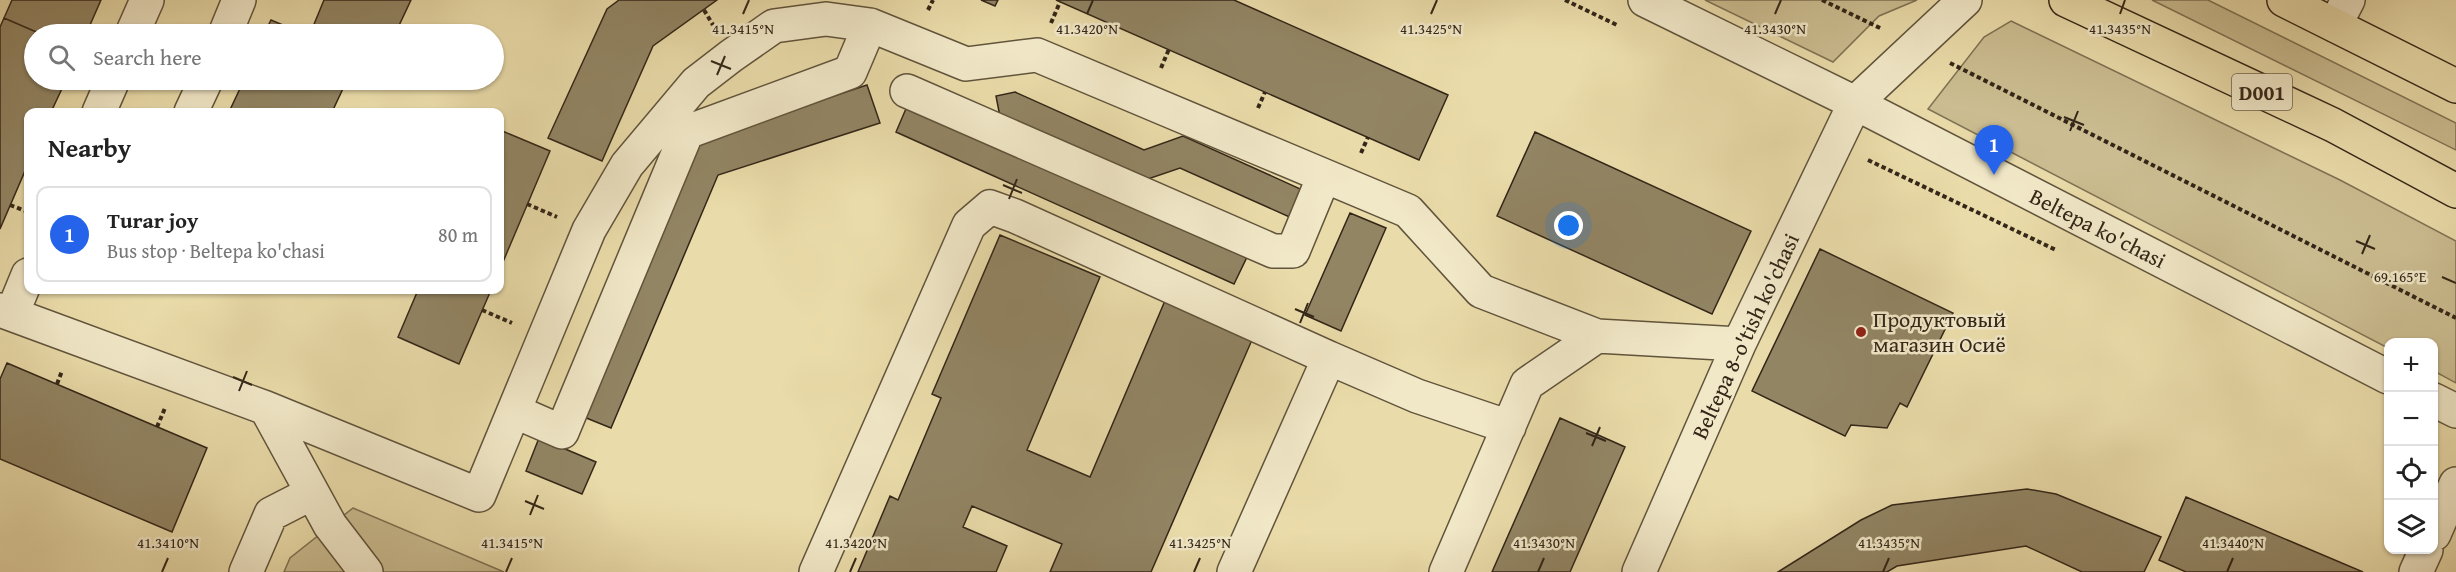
<!DOCTYPE html>
<meta charset="utf-8">
<style>
:root{--surface:#fff;--page:#f6f6f6;--text:#222;--muted:#767676;--line:#e0e0e0;--accent:#2563eb}
body{margin:0;font-family:"Gentium Book Plus",serif;background:var(--page);color:var(--text)}
.controls{position:absolute;right:18px;bottom:18px;display:grid;overflow:hidden;border-radius:12px;box-shadow:0 2px 4px #0004}
.controls button{width:54px;height:54px;display:grid;place-items:center;padding:0;border:0;border-bottom:2px solid var(--line);background:var(--surface);color:var(--text);font:30px sans-serif}
.you{position:absolute;left:1569px;top:226px;width:21px;height:21px;margin:-15px;border:4px solid #fff;border-radius:50%;background:#1a73e8;box-shadow:0 0 0 9px #1a73e833}
.badge{display:grid;place-items:center;width:39px;height:39px;border-radius:50%;background:var(--accent);color:#fff;font-size:20px;font-weight:700}
.pin{position:absolute;translate:-50% -50px;filter:drop-shadow(0 2px 3px #0008)}
.pin::after{content:'';position:absolute;top:32px;width:21px;height:18px;background:inherit;clip-path:polygon(0 0,100% 0,50% 100%)}
.list{margin:0;padding:0;list-style:none}
h2{display:flex;justify-content:space-between;align-items:center;height:78px;margin:0;padding:0 24px;font-size:26px}
h2 small{font-size:20px;font-weight:400;color:var(--muted)}
.list li{display:grid;grid-template-columns:39px 1fr auto;gap:18px;align-items:center;box-sizing:border-box;height:96px;margin:0 12px 12px;padding:0 12px;border:2px solid var(--line);border-radius:12px}
.list b{display:block;font-size:22px;white-space:nowrap}
.list p{margin:0;font-size:20px;white-space:nowrap;color:var(--muted)}
.list em{font-size:20px;font-style:normal;color:var(--muted)}
.icon{flex:none;width:33px;height:33px;fill:none;stroke:currentColor;stroke-width:2;stroke-linecap:round;stroke-linejoin:round}
.map{position:relative;flex:none;width:2456px;height:572px;overflow:hidden}
.search{position:absolute;background:var(--surface);box-shadow:0 2px 4px #0004;left:24px;top:24px;width:480px;height:66px;display:flex;align-items:center;gap:15px;box-sizing:border-box;padding:0 21px;border-radius:33px;color:var(--muted);font-size:22px}
.panel{position:absolute;background:var(--surface);box-shadow:0 2px 4px #0004;left:24px;top:108px;width:480px;height:186px;border-radius:12px}
.map>svg:first-child{display:block}
</style>
<div class="map">
<svg width="2456" height="572" viewBox="0 0 2456 572">
<rect width="100%" height="100%" fill="#eadcaa"/>
<filter id="stains"><feTurbulence type="fractalNoise" baseFrequency=".00333" numOctaves="4"/><feColorMatrix values="0 0 0 0 .2 0 0 0 0 .09 0 0 0 0 .02 0 0 0 .5 -.17"/></filter>
<radialGradient id="worn" r=".72"><stop offset=".6" stop-color="#630" stop-opacity="0"/><stop offset="1" stop-color="#630" stop-opacity=".3"/></radialGradient>
<!-- green -->
<path fill="#cbbd91" stroke="#7f7254" stroke-width="1.5" d="M1705,0H1917L1879,16L1833,62Z
M2152,0H2208L2456,123V150Z
M2011,21L2340,180L2456,241V383L2434,371V342H2388V348L1928,109L1984,37Z
M353,508L504,572H284L290,558Z"/>
<!-- building -->
<path fill="#928564" stroke="#332618" stroke-width="1.5" d="M12,0H101L86,34H41L4,18Z
M324,0H411L395,34H310Z
M619,0H717L653,46L602,161L548,138L607,9Z
M981,0H998L995,6Z
M1056,0H1234L1448,95L1419,160Z
M4,18L41,34H34V80H66L51,112H28V164L0,229V27Z
M271,20L304,34H264Z
M244,80H347L332,112H229Z
M867,85L880,123L718,175L611,428L579,415L697,141Z
M1015,92L1144,150L1183,136L1307,192L1294,219L1180,168L1148,179L1001,122L996,96Z
M908,104L1247,257L1234,284L896,132Z
M500,130L550,151L500,269Z
M1535,132L1751,231L1712,314L1497,216Z
M1350,213L1386,228L1341,331L1305,315Z
M1000,235L1100,277L1027,450L1090,477L1167,296L1255,333L1151,572H1050L1062,544L972,506L963,527L1007,546L996,572H858L890,496L898,500L941,398L932,394Z
M1820,249L1953,313L1907,407L1900,403L1887,428L1851,425L1845,436L1752,391Z
M418,290H491L459,364L398,337Z
M7,363L207,448L172,532L0,459V379Z
M1560,418L1625,447L1570,572H1492Z
M539,438L596,462L582,494L526,471Z
M2027,489L2056,494L2161,537L2144,572H2082L2026,546L1897,566L1887,572H1778L1861,520L1892,505Z
M2186,497L2363,572H2186L2159,560Z"/>
<g fill="none" stroke-linecap="round" stroke-linejoin="round">
<defs>
<path id="minor" d="M1645,0L1855,103L2388,377
M2335,25L2348,0
M132,34L147,0
M225,34L239,0
M907,91L1273,251H1293L1324,176
M99,112L113,80
M191,112L206,80
M0,310L266,408L330,525L366,572
M12,314L28,275
M2434,400L2456,411
M266,408L479,495L589,230L627,165L696,83L731,56L774,26L826,19L870,25L966,64L1037,55L1408,211L1481,291L1597,336L1739,344
M514,411L562,432L687,132L850,72L870,25
M2434,534L2456,484
M246,572L271,514L312,493
M816,572L969,225L990,207L1015,216L1329,358
M1234,572L1329,358L1417,396L1509,427
M1446,572L1527,384L1597,336
M1639,572L1739,344L1855,103L1965,0
M2416,572L2426,550"/>
<path id="highway" d="M2066,0L2333,125L2456,191
M2284,0L2456,86"/>
</defs>
<!-- minor casing -->
<use href="#minor" stroke="#61543c" stroke-width="36"/>
<!-- highway casing -->
<use href="#highway" stroke="#332618" stroke-width="36"/>
<!-- path -->
<path stroke="#332618" stroke-width="4" stroke-dasharray="4.5 3" stroke-linecap="butt" d="M1565,0L1619,26
M1822,0L1882,29
M704,10L713,25
M928,10L933,0
M1051,23L1060,2
M1950,63L2456,318
M1161,68L1169,49
M1258,108L1265,92
M1361,153L1368,137
M1868,160L2056,250
M527,204L557,217
M10,205L28,212
M482,310L512,323
M57,384L62,371
M157,427L165,408"/>
<!-- minor -->
<use href="#minor" stroke="#f1e8c8" stroke-width="33"/>
<!-- highway -->
<use href="#highway" stroke="#eadcaa" stroke-width="33"/>
</g>
<!-- ticks -->
<path fill="none" stroke="#332618" stroke-width="2" d="M743,14L749,0M1087,14L1093,0M1431,14L1437,0M1775,14L1781,0M2120,14L2125,0M711,61L731,69M717,75L725,56M2064,117L2084,125M2070,131L2078,111M1003,185L1022,193M1009,199L1017,179M2356,241L2375,249M2362,254L2370,235M2442,277L2456,283M1295,309L1314,317M1300,323L1308,303M233,377L252,385M239,391L247,371M1586,433L1606,441M1592,446L1600,427M525,501L544,509M530,515L538,495M162,572L168,558M506,572L512,558M850,572L856,558M1194,572L1200,558M1538,572L1544,558M1883,572L1889,558M2227,572L2233,558"/>
<!-- markers -->
<circle fill="#8f2418" stroke="#f1e8c8" stroke-width="2" cx="1861" cy="332" r="6"/>
<g text-anchor="middle" dominant-baseline="central" stroke-width="5" stroke-linejoin="round" paint-order="stroke">
<!-- shield labels -->
<rect fill="#f1e8c8" stroke="#6c604d" stroke-width="1.5" x="2232" y="74" width="60" height="36" rx="4.5"/>
<g font-size="21" font-weight="bold" fill="#332618">
<text x="2262" y="92">D001</text>
</g>
<!-- street labels -->
<g font-size="22" fill="#332618" stroke="#f1e8c8">
<text transform="translate(2098 228) rotate(27)">Beltepa ko'chasi</text>
<text transform="translate(1745 336) rotate(-65)">Beltepa 8-o'tish ko'chasi</text>
</g>
<!-- poi labels -->
<g font-size="22" fill="#332618" stroke="#f1e8c8" text-anchor="start">
<text x="1873" y="319">Продуктовый<tspan x="1873" dy="25">магазин Осиё</tspan></text>
</g>
</g>
<g font-size="15" text-anchor="middle" fill="#332618" stroke="#f1e8c8" stroke-width="5" stroke-linejoin="round" paint-order="stroke">
<text x="743" y="34">41.3415°N</text>
<text x="1087" y="34">41.3420°N</text>
<text x="1431" y="34">41.3425°N</text>
<text x="1775" y="34">41.3430°N</text>
<text x="2120" y="34">41.3435°N</text>
<text x="2400" y="282">69.165°E</text>
<text x="168" y="548">41.3410°N</text>
<text x="512" y="548">41.3415°N</text>
<text x="856" y="548">41.3420°N</text>
<text x="1200" y="548">41.3425°N</text>
<text x="1544" y="548">41.3430°N</text>
<text x="1889" y="548">41.3435°N</text>
<text x="2233" y="548">41.3440°N</text>
</g>
<rect width="100%" height="100%" filter="url(#stains)"/>
<rect width="100%" height="100%" fill="url(#worn)"/>
</svg>
<div class="controls">
<button>+</button>
<button>−</button>
<button><svg class="icon" aria-label="locate" viewBox="0 0 24 24"><circle cx="12" cy="12" r="6"/><path d="M12 2v4M12 18v4M2 12h4M18 12h4"/></svg></button>
<button><svg class="icon" aria-label="layers" viewBox="0 0 24 24"><path d="M12 4l9 5-9 5-9-5zM3 14l9 5 9-5"/></svg></button>
</div>
<div class="you"></div>
<div class="pin badge" style="left:1994px;top:175px">1</div>
<div class="search"><svg class="icon" aria-label="search" viewBox="0 0 24 24"><circle cx="10" cy="10" r="6"/><path d="M15 15l6 6"/></svg>Search here</div>
<section class="panel">
<h2>Nearby<small></small></h2>
<ul class="list">
<li><span class="badge">1</span><div><b>Turar joy</b><p>Bus stop · Beltepa ko'chasi</p></div><em>80 m</em></li>
</ul>
</section>
</div>
